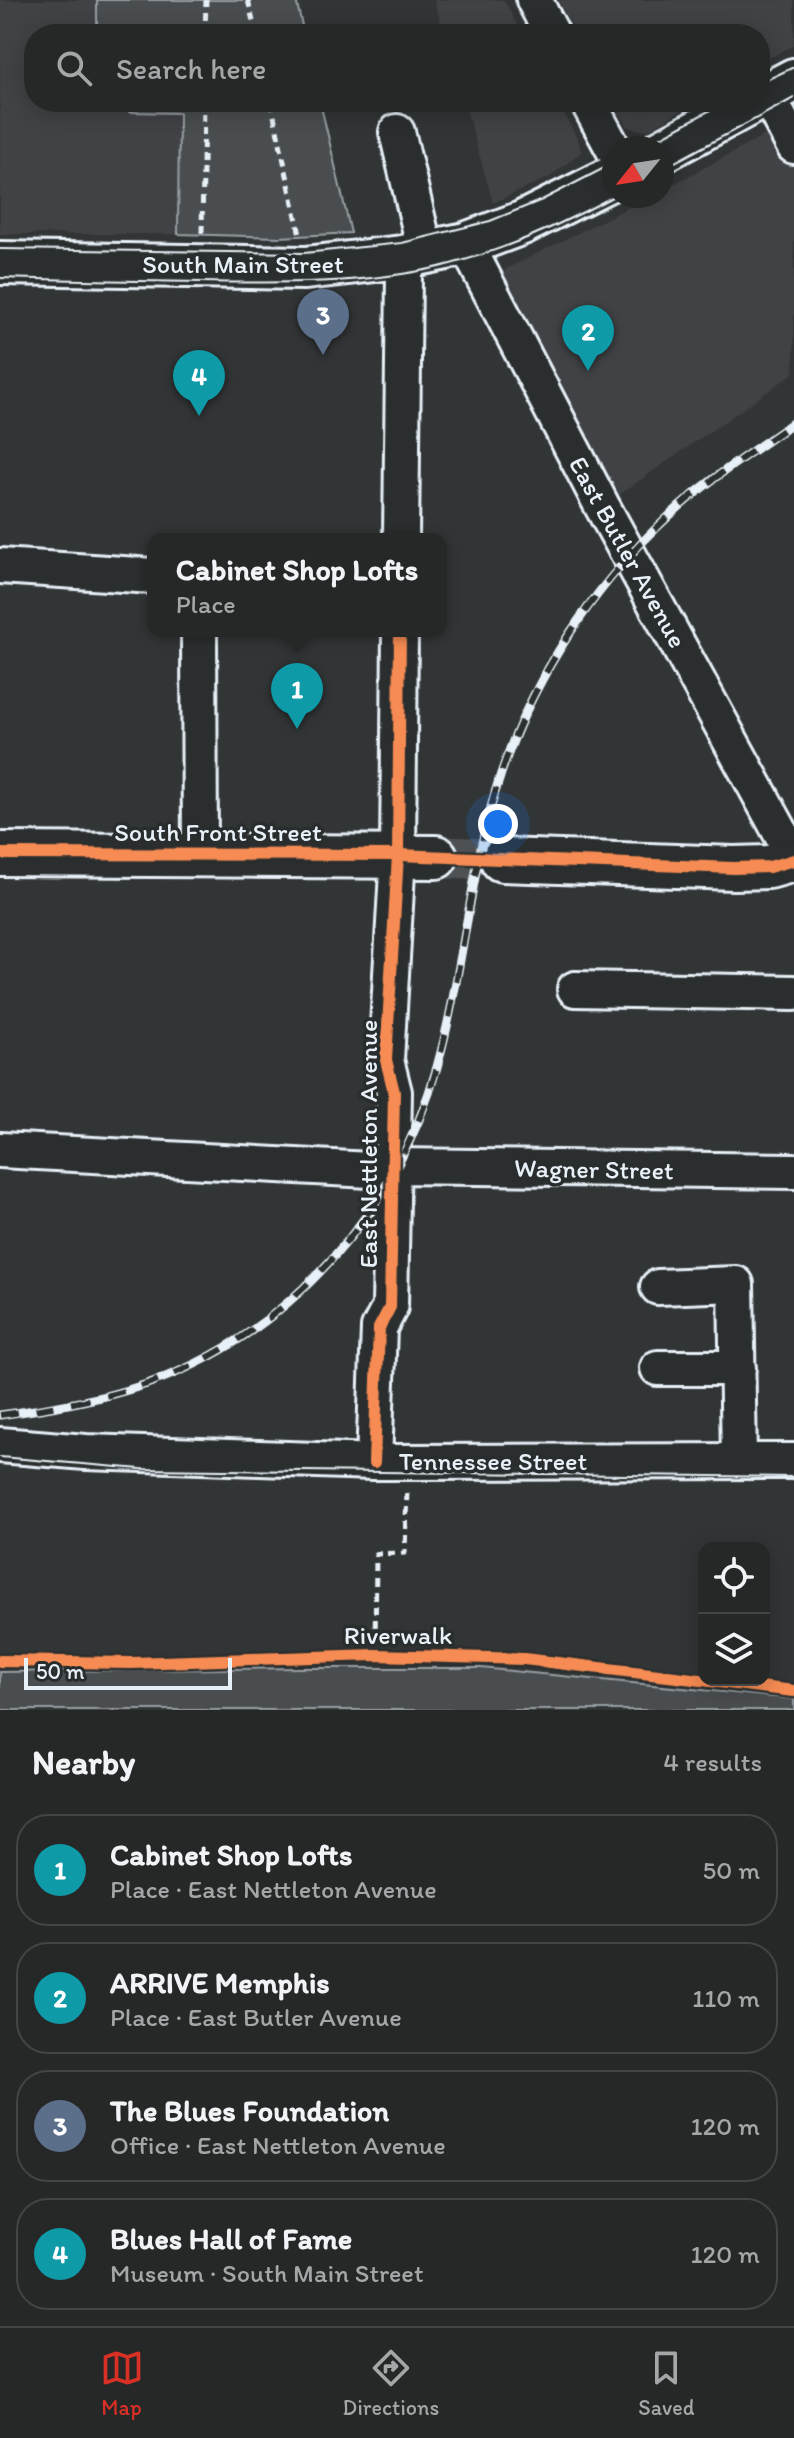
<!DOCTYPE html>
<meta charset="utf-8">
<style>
:root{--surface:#262828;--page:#323434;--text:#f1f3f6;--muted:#a4a6a8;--line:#424445;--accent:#d93025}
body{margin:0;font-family:Itim,sans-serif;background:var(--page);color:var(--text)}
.controls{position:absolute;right:24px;bottom:24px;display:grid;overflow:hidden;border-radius:16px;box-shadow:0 4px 20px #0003}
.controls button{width:72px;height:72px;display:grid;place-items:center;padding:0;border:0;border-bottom:2px solid var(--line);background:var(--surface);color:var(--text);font:40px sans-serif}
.compass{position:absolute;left:602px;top:136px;width:72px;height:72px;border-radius:50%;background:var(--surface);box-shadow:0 4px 20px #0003;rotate:240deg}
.scale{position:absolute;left:24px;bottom:20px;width:208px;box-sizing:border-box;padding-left:8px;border:4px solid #e8f1f8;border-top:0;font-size:22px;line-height:28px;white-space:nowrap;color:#e8f1f8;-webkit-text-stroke:6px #2a2d2e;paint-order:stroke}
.you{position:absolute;left:498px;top:824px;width:28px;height:28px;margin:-20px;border:6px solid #fff;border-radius:50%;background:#1a73e8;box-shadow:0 0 0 12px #1a73e833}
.badge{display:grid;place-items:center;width:52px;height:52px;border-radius:50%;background:var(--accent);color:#fff;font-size:26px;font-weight:700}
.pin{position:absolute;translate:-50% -66px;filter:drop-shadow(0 2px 4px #0008)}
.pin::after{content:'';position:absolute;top:42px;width:28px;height:24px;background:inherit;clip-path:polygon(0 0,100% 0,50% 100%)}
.popup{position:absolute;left:147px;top:533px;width:300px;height:104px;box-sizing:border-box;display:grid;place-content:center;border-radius:16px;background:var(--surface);filter:drop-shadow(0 2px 6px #0005);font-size:26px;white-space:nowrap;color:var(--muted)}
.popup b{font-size:30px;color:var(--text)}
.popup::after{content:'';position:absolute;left:50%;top:100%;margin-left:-16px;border:16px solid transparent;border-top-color:var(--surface)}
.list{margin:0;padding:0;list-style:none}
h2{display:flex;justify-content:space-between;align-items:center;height:104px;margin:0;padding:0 32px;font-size:34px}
h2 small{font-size:26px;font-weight:400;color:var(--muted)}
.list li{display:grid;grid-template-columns:52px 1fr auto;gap:24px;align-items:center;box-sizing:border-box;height:112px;margin:0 16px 16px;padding:0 16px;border:2px solid var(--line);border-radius:32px}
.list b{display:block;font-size:30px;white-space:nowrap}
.list p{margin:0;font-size:26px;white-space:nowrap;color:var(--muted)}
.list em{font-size:26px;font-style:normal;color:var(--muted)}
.icon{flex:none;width:44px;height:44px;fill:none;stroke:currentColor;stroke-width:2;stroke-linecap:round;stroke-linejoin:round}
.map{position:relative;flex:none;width:794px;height:1710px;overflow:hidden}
.search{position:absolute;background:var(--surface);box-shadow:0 4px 20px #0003;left:24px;right:24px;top:24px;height:88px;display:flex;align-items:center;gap:20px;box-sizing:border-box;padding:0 28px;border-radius:32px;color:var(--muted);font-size:30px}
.sheet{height:616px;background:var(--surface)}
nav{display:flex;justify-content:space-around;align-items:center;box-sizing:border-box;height:112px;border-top:2px solid var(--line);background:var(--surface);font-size:22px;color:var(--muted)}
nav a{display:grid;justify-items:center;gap:4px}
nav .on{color:var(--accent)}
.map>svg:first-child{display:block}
</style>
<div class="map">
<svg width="794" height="1710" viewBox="0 0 794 1710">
<rect width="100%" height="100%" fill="#323536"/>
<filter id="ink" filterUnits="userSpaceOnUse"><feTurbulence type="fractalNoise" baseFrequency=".0125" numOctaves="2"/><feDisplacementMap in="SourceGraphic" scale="16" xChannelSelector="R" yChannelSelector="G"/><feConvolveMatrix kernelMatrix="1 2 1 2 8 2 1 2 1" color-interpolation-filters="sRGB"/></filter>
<g filter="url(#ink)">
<!-- built -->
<path fill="#3f4244" d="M0,0H97V34H34V102H123V106H129V112H179L178,234H0Z
M434,0H504L522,34H444Z
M558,0H794V45L760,63V34H576Z
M464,102H558L578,140L581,152L550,177L493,203Z
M612,102H695L649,130H638L628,126Z
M794,120V373L619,495L610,477L602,479L499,284L506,269L651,196H662V190Z"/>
<!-- green -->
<path fill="#494d4f" stroke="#989fa4" stroke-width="2" d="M97,0H296L304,34H97Z
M123,102H320L351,233L280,237L178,234L179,113L129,112V106H123Z
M301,1668H481L794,1699V1710H0V1672Z"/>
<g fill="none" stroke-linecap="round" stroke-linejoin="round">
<!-- major-tunnel -->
<path stroke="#4d5153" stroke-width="42" stroke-dasharray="42 21" stroke-linecap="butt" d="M436,857L502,860"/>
<defs>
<path id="minor" d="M534,0L552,34
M767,94L794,146
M588,102L614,150
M397,132L426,254
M466,244L602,506L794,857
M401,539L404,273L402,257
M0,566L153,576
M199,631L200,854
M575,989L794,993
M0,1150L370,1170
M393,1166L794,1171
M658,1287L736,1284L739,1460
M658,1368H738
M0,1445L86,1452L374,1462L794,1461
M374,1462L379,1328L390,1307L394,1092L386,1060L398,855L400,631"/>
<path id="major" d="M760,98L794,80
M662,151L752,102
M0,263L305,268L402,257L466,244L522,223L614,177
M0,854L436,857
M502,860L734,868L769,867L794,860"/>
</defs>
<!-- minor casing -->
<use href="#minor" stroke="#e8f1f8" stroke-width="40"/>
<!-- major casing -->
<use href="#major" stroke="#e8f1f8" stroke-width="48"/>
<!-- path -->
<path stroke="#e8f1f8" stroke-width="5" stroke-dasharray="8 6" stroke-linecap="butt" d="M248,0L256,34
M205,34L206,0
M271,102L300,235
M202,233L204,102
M375,1655L376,1554L405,1553L407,1490
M0,1661L131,1663L375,1655L524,1659L794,1691"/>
<!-- minor -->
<use href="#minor" stroke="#2a2d2e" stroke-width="34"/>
<!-- major -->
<use href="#major" stroke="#2a2d2e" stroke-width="42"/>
<!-- tram -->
<path stroke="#e8f1f8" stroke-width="2" d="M760,83L794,67
M641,148L725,102
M662,169L794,98
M0,249L304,253L402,243L490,221L542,200L614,163
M0,278C67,280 134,281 202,282C282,283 360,285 439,267C500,252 559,226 614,196
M0,1457L141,1469L794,1477"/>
<defs>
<path id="rail" d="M0,1415C50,1408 99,1400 147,1384C289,1335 397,1210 437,1067C467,959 470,846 513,741C547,657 602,578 668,517C706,481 752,452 794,422"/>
</defs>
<!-- rail casing -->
<use href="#rail" stroke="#e8f1f8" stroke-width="9"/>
<!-- rail -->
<use href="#rail" stroke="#2a2d2e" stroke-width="6" stroke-dasharray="18" stroke-linecap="butt"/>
<defs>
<path id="cycleway" d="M0,854L398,855L734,868L769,867L794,860
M374,1462L379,1328L390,1307L394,1092L386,1060L398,855L400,631
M0,1661L131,1663L375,1655L524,1659L794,1691"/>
</defs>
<!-- cycleway casing -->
<use href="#cycleway" stroke="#2a2d2e" stroke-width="17"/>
<!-- cycleway -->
<use href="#cycleway" stroke="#f68b52" stroke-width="12"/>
</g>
</g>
<g text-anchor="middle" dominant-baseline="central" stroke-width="7" stroke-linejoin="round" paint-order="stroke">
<!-- street labels -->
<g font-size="26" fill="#e8f1f8" stroke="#2a2d2e">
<text x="243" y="264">South Main Street</text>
<text transform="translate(628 552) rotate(61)">East Butler Avenue</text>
<text x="218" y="832">South Front Street</text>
<text transform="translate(368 1144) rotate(-90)">East Nettleton Avenue</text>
<text transform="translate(594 1169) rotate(1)">Wagner Street</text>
<text x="493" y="1461">Tennessee Street</text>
<text x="398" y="1635">Riverwalk</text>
</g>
</g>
</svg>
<div class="controls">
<button><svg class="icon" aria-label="locate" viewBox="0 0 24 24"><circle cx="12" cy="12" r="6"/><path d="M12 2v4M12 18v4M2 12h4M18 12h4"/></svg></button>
<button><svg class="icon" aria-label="layers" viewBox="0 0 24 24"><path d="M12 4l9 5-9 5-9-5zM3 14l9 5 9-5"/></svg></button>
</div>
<svg class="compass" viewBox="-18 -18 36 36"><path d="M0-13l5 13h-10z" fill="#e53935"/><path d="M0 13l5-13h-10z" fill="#a4a6a8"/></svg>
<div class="scale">50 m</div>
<div class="you"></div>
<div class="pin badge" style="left:297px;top:729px;background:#0f9aa8">1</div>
<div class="popup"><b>Cabinet Shop Lofts</b>Place</div>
<div class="pin badge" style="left:588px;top:371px;background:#0f9aa8">2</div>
<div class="pin badge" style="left:323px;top:355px;background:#5c6f8a">3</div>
<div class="pin badge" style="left:199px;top:416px;background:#0f9aa8">4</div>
<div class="search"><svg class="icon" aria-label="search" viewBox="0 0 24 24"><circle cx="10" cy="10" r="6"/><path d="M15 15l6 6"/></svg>Search here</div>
</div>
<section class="sheet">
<h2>Nearby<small>4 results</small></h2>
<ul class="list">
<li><span class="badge" style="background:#0f9aa8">1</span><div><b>Cabinet Shop Lofts</b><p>Place · East Nettleton Avenue</p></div><em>50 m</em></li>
<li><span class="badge" style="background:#0f9aa8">2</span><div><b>ARRIVE Memphis</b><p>Place · East Butler Avenue</p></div><em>110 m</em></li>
<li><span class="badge" style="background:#5c6f8a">3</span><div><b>The Blues Foundation</b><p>Office · East Nettleton Avenue</p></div><em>120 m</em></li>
<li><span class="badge" style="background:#0f9aa8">4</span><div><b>Blues Hall of Fame</b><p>Museum · South Main Street</p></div><em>120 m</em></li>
</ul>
</section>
<nav>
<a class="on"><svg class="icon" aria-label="map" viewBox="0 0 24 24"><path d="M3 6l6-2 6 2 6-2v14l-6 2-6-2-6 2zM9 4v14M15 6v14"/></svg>Map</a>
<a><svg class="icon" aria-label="directions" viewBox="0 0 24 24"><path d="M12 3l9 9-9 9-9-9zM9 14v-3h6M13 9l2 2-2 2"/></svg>Directions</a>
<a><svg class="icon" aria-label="saved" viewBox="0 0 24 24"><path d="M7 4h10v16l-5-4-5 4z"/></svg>Saved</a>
</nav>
